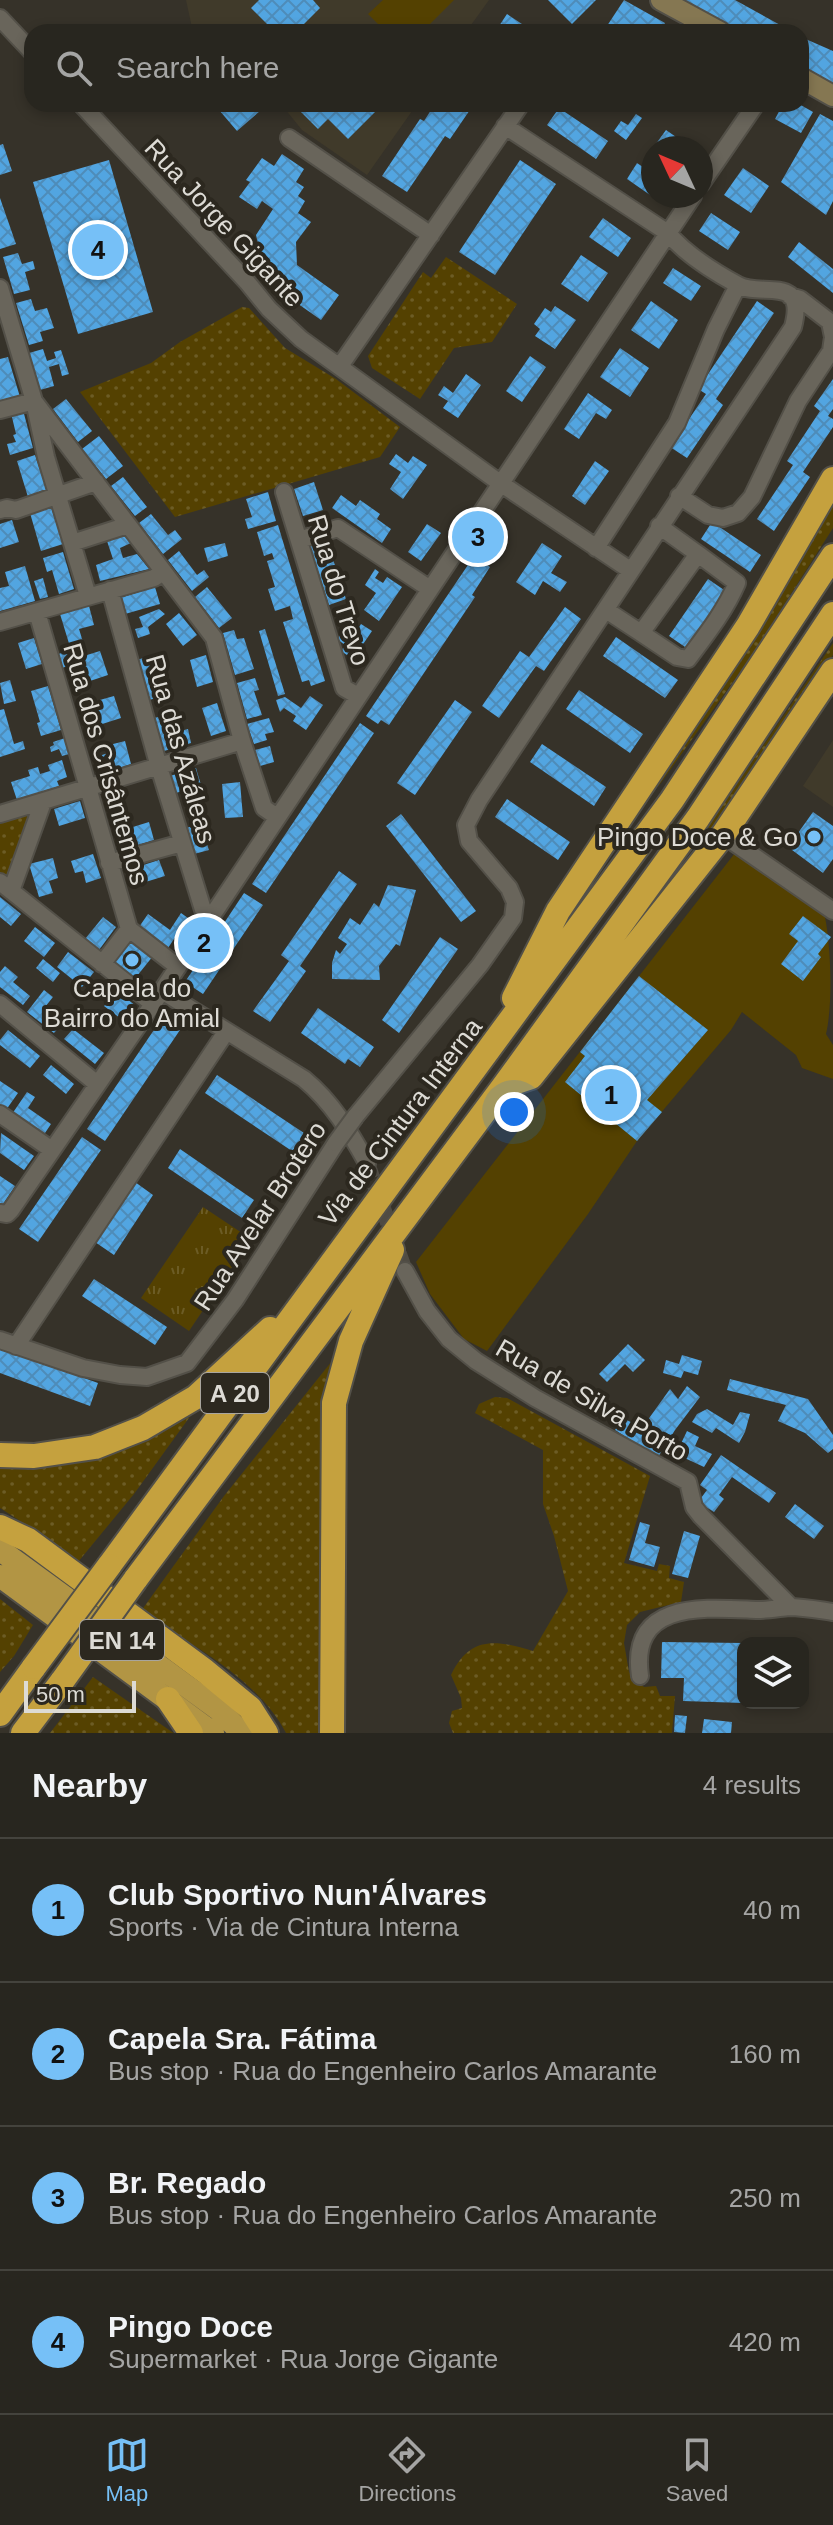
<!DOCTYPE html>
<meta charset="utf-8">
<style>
:root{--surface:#28261f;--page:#302e28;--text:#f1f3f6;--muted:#a5a5a4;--line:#44433d;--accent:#76c0f7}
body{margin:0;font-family:Arial,sans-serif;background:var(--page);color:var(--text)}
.controls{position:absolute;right:24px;bottom:24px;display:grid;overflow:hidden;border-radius:16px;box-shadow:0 4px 12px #0003}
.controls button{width:72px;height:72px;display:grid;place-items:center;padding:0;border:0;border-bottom:2px solid var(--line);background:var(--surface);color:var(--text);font:40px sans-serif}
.compass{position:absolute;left:641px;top:136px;width:72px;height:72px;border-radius:50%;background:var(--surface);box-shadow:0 4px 12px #0003;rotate:314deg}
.scale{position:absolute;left:24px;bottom:20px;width:112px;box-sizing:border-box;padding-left:8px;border:4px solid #dddbd5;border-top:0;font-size:22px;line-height:28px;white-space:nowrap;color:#dddbd5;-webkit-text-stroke:6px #2c281f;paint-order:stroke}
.you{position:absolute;left:514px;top:1112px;width:28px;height:28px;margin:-20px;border:6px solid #fff;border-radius:50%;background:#1a73e8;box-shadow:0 0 0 12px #1a73e833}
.badge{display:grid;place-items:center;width:52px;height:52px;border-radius:50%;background:var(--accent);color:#111;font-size:26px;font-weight:700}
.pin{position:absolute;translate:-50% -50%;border:4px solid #fff;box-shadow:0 2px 8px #0006}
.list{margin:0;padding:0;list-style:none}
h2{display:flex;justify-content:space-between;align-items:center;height:104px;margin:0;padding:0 32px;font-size:34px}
h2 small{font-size:26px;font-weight:400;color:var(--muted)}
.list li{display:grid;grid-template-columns:52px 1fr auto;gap:24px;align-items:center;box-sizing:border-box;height:144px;padding:0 32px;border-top:2px solid var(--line)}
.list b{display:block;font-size:30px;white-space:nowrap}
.list p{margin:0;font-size:26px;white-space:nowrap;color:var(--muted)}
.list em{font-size:26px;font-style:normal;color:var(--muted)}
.icon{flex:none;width:44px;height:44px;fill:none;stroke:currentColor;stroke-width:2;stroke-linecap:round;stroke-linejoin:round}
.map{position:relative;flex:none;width:833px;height:1733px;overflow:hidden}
.search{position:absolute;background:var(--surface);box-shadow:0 4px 12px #0003;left:24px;right:24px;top:24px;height:88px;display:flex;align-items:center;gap:20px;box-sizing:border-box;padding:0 28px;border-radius:24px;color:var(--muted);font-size:30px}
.sheet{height:680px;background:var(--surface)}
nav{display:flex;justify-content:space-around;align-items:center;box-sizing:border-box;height:112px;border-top:2px solid var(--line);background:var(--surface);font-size:22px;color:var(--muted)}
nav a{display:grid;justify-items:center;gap:4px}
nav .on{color:var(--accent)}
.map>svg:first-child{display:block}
</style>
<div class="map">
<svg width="833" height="1733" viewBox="0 0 833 1733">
<defs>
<pattern id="grass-dots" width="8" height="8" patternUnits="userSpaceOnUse" patternTransform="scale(2)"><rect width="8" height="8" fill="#544101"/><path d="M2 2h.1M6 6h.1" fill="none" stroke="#6c5c25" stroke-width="1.8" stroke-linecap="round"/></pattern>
<pattern id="park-tufts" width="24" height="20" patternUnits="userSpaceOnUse" patternTransform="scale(2)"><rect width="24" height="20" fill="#544101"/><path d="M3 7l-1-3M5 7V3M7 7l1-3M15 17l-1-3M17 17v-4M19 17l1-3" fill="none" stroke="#6c5c25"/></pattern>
<pattern id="building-cross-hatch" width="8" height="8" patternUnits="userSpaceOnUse" patternTransform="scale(2)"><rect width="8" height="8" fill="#52a5e1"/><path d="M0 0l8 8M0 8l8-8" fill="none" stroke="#4e8cb9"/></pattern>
</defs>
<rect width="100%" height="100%" fill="#363229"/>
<!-- built -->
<path fill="#403a2a" d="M186,0H489L466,32H193Z
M281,104H417L367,175L302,130Z
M833,740V807L803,786Z"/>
<!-- grass -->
<path fill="url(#grass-dots)" d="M446,257L517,304L492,342L454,348L420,399L372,368L368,356L423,272L431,278Z
M242,307L249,308L285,348L336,379L400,427L380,457L175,517L80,392L151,363L180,342Z
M833,493V528L752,655L658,787L659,780Z
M833,643V655L711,830L708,827Z
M33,813L8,879L0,872V824Z
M332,1361L326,1442L324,1733H286C257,1678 191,1645 141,1611L224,1496Z
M495,1397L507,1398L650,1476L624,1563L657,1571L659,1564L670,1566L669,1578L684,1582L681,1602L640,1612L627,1625L624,1643L629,1672L644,1687L656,1686L660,1696H675L672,1733H453L449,1723L452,1711L462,1708L461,1698L451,1675C470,1635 496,1640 533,1651L568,1591L554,1536L543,1504V1450L475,1413L479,1404Z
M194,1411L134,1494L78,1562L42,1535L0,1508V1468L40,1469L85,1461Z
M0,1599L33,1625L14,1656L0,1672Z
M93,1677L172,1732L174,1733H50Z"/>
<!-- park -->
<path fill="url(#park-tufts)" d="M203,1207L251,1239L189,1331L141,1298Z"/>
<!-- pitch -->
<path fill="#544101" d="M383,0H454L422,32H386L368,14Z
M735,853L825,917C831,948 833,1004 826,1034L833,1045V1079L802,1068L796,1055L742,1012L731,1030L637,1141L588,1214L487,1351L464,1339L430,1294L416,1262Z"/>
<!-- building -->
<path fill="url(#building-cross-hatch)" d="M259,0H313L320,8L296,32H275L251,8Z
M548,0H596L572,24Z
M624,0L665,23L661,32H603Z
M684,0H735L793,32H742Z
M507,14L534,32H495Z
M801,37L833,51V83L801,65Z
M226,104H256L261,110L237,131L219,110Z
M293,104H383L348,139L328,119L318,129Z
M435,104H474L450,139L445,136L407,192L382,176L420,119L424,121Z
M783,104H799L813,112L801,133L775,119Z
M559,108L608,141L596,159L547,125Z
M636,114L642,118L626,140L614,131L621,121L628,125Z
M820,114L833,121V201L826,215L781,182Z
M666,130L692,148H653Z
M3,144L12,171L0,175V145Z
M282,154L304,169L296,182L304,187L298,196L305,201L298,213L311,222L296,242L297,265L339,295L321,320L267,282L256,235L273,209L262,201L257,209L239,197L250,182L246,180L262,158L274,166Z
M109,160L153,312L78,334L33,182Z
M520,160L556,184L495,275L459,252Z
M637,163L653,174V197L627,179Z
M743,168L769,186L751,213L724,195Z
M0,198L16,244L0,249Z
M711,213L740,232L728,250L699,231Z
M603,218L631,238L618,257L589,237Z
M799,242L833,269V293L788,257Z
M18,253L22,264L33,261L35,269L25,272L30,290L14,294L3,257Z
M581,255L608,273L588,302L561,284Z
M673,268L701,286L691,301L663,283Z
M31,299L35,311L47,308L54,328L40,332L43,341L29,345L16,303Z
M651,301L678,320L659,349L631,330Z
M757,301L774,313L716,399L723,405L687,458L670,447L706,394L698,389Z
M555,306L576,320L555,349L535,336L540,329L534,324L545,308L551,312Z
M620,348L649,368L630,397L600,377Z
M43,349L47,361L56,358L54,352L61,350L69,374L62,376L59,364L49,367L54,386L40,390L29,353Z
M530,356L546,367L522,402L506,391Z
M8,357L20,397L0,403V359Z
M466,374L481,385L458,418L443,408L448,401L438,395L444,386L453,393Z
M833,379V409L828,416L833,419V427L803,472L810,477L774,531L757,519L793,465L787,461L820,411L814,406Z
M588,393L612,410L606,419L596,413L579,439L564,429Z
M66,399L92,431L78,442L53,409Z
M23,410L33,448L10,455L7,444L16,442L13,435L16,434L11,413Z
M99,436L123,466L106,479L82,449Z
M396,454L408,463L413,456L427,465L403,499L390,489L401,472L389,464Z
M35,455L47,491L28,497L17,461Z
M595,461L609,471L585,505L572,496Z
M123,477L147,507L135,516L111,486Z
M314,482L323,510L303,516L294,489Z
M268,492L276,521L248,529L245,519L252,517L246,499Z
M341,495L356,506L360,500L380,514L377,519L391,529L382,543L332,508Z
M51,507L63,544L41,551L30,513Z
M151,514L168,535L175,530L182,539L163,554L139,523Z
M12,520L19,542L0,548V524Z
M712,522L761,555L750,572L701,539Z
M427,524L441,533L421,561L408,552Z
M278,525L325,681L311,686L309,680L302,682L283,622L293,619L290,606L275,611L268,589L275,587L267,561L274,559L272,553L264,556L257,532Z
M124,532L131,543L120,548L123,558L137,554L149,569L100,581L96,565L113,559L106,538Z
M327,541L346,599L329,605L310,546Z
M225,543L228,556L208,562L204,548Z
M542,543L562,556L551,573L567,582L560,592L543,581L535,595L516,582Z
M179,551L197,575L204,570L209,577L192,591L168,560Z
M63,552L74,589L59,594L52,570L47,572L43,558Z
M474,556L490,567L472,595L475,597L389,725L381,720L378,724L366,716Z
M25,566L35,601L0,611V588L9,586L5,572Z
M375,569L379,572L375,578L383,583L387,577L402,587L379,621L364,610L376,593L365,585Z
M43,578L48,597L40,599L34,581Z
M708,579L727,592L688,649L669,636Z
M155,587L160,604L125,614L120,598Z
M207,587L232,618L219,628L195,597Z
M89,606L94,625L79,629L87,655L100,651L108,675L81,684L75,667L81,665L78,657L66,661L67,666L60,669L55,655L71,650L60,614Z
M565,607L581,619L544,671L536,666L499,718L482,706L520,651L529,657Z
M159,609L165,614L148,627L150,634L138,638L135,629L143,627L139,617Z
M179,613L197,635L183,646L166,624Z
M361,624L372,631L353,659L341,651L345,645L337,639L346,626L356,632Z
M265,629L285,694L278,696L259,631Z
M234,630L237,639L244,638L254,669L235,675L223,633Z
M616,637L678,680L665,698L603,656Z
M34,638L42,664L26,669L18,643Z
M152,655L158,673L162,671L168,695L149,700L137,660Z
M206,655L213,682L197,687L190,660Z
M255,678L259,690L254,691L262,715L247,719L237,683Z
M10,680L16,701L4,704L0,683Z
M48,686L61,730L41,736L37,723L40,722L31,691Z
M579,690L643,734L630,753L566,709Z
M114,696L121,718L96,726L89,703Z
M310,696L323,705L306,730L293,721L296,716L284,708L280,712L276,700L285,697L301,708Z
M455,700L472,712L415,795L397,783Z
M217,703L226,731L211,736L202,708Z
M4,709L14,744L23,741L25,749L0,757V710Z
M170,714L176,732L188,729L191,743L164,751L154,718Z
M269,718L274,732L265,734L267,740L254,744L247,724Z
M360,723L374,733L266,893L252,884Z
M68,737L73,753L62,756L59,749L51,752L50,747L54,745L53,742Z
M125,741L131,764L107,772L102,755L115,751L113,744Z
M542,744L606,787L594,806L530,762Z
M270,746L274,762L260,766L255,750Z
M62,760L67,777L57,781L59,786L17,800L11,782L30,776L28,770L38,767L40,774L50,771L48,765Z
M196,768L201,785L176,793L170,776Z
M240,782L243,817L225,818L222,784Z
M507,799L570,842L558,860L495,817Z
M80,801L85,818L59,826L54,809Z
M813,812L833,826V859L823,873L788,847Z
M401,814L476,911L461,922L386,826Z
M149,822L154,840L128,848L123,830Z
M207,822L211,834L204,836L209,850L194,854L186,828Z
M93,854L101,878L86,883L83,871L75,873L71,861Z
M53,858L58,878L49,881L53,893L39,897L29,864Z
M159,860L165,876L139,884L134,868Z
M339,871L357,884L300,966L306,971L270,1022L253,1011L289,961L281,955Z
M388,885L416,890L400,946L396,944L379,966L380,980L332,979V963L336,950L340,954L347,944L338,938L350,918L360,925L374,903L379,907Z
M244,893L263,905L203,994L185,982Z
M0,897L21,914L11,926L0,917Z
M181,913L188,918L168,948L139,927L148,914L170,930Z
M803,916L831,937L818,954L821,957L803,981L781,964L798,941L789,934Z
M103,917L116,927L99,950L85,939Z
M35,927L55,943L44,957L24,941Z
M440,937L458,949L399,1033L382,1020Z
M130,940L153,956L133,981L111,963Z
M68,952L94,972L82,987L57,967Z
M43,959L60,973L53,982L36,968Z
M5,966L18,977L13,982L30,996L23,1005L0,987V972Z
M639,976L708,1030L647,1100L662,1112L637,1141L565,1082L585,1056L580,1052Z
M104,981L136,1006L124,1021L104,1006L107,1003L94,993Z
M44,990L53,997L45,1007L64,1022L54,1033L27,1012Z
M318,1008L374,1047L360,1067L348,1059L345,1064L301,1033Z
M164,1015L182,1027L105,1141L87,1129Z
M73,1029L104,1053L95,1064L64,1039Z
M8,1030L40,1056L30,1068L0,1045V1040Z
M51,1065L74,1084L66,1094L43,1075Z
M217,1075L313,1139L301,1157L205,1093Z
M0,1081L18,1093L6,1110L0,1106Z
M27,1092L35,1097L28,1108L51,1124L43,1136L12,1114Z
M1,1133L34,1156L24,1170L0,1153Z
M82,1137L101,1150L38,1242L19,1229Z
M180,1149L254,1200L242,1218L168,1168Z
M0,1176L15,1186L3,1204L0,1203Z
M135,1182L153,1195L114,1255L95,1242Z
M94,1279L167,1327L155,1345L82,1296Z
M628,1344L645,1360L633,1372L625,1364L607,1382L599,1374Z
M0,1348L98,1383L90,1406L0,1373Z
M682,1355L702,1361L698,1375L684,1371L681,1378L663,1373L666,1360L679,1364Z
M730,1379L808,1399L833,1435V1449L828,1453L805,1433L778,1421L786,1405L727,1390Z
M687,1386L700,1397L675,1430L658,1457L615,1430L623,1418L642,1428L670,1389L678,1399Z
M707,1409L733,1425L740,1412L750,1414L745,1432L739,1443L716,1428L712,1433L692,1422L697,1414Z
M687,1431L699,1437L695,1446L712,1454L704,1467L676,1454Z
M721,1455L776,1493L769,1503L732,1477L719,1495L724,1499L714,1512L698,1502L707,1490L700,1485Z
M795,1504L824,1526L814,1539L785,1517Z
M640,1522L650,1525L645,1543L660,1547L654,1567L629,1560Z
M684,1531L700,1536L688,1578L672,1574Z
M662,1642L743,1643V1703L683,1701L684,1678H661Z
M675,1715L687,1716L685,1733L674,1732Z
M704,1719L732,1722L731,1733H702Z"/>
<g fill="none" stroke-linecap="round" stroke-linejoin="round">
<!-- minor-tunnel -->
<path stroke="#4f4b43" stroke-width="16" stroke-dasharray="16 8" stroke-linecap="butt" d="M367,1163L405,1271"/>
<defs>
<path id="minor" d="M0,18L32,52
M81,104L247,282L269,309L301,339L500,483L630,570
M289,138L431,235
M701,184L756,104
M0,288L34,401L214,638L242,741L264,808L277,817
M340,366L521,104
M0,410L34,401L46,457L88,596
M284,492L344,688L358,696
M679,496L708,515L723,518L738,513L752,497L798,401L831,351L833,337L830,322L800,299L790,296
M0,510L7,508L16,510L96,482
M299,540L338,528L430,589
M72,543L128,525
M596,548L677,423L716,329L738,285
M110,590L159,767L204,913L211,918
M606,610L641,633L698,554L659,526
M37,612L129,929
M0,622L154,578L163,572
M641,633L677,657L688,659C706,635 725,611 737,583L698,554
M0,814L242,741
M723,835L833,911
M109,863L182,843
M0,882L153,1004
M11,891L43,802
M102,964L129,929L178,967
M162,991L304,1079C332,1102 350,1132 367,1163
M0,1004L97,1084
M0,1114L52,1150
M355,1117L480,965L513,918L515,902L509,888L469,841L466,825L479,800L793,327C807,273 761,298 738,285C714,272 685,254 668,233L505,126
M0,1213L7,1214L11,1210L153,1004L693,196
M405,1271L427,1311L449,1339L476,1361L535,1398L688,1482L694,1507L701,1516L791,1607
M0,1340L83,1368L120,1375L147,1377L187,1363L235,1300L336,1143
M16,1346L226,1032
M640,1676C629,1599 706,1608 758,1610C769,1610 779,1608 789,1607C803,1607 819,1610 833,1612"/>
<path id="secondary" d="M661,0L720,32
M801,78L833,96"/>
<path id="trunk" d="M0,1550L218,1709L242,1733
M0,1576L213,1733"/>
<path id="motorway" d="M514,998L558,911L748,626L833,479
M513,1083L531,1077L723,835L833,671
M0,1455L34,1456L95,1447L143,1428L196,1397L270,1329
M0,1527L28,1540L205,1671L250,1708L266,1733
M109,1566L672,800L833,556
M135,1580L503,1087L698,818L833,614
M168,1699L191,1733
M0,1714L34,1667
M23,1733L63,1680
M332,1733L334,1403L351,1341L392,1250"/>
</defs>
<!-- minor casing -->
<use href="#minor" stroke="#535048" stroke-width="20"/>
<!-- secondary casing -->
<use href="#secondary" stroke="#535048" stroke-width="24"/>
<!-- trunk casing -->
<use href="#trunk" stroke="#535048" stroke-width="26"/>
<!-- motorway casing -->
<use href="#motorway" stroke="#535048" stroke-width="28"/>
<!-- minor -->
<use href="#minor" stroke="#69655b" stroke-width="16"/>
<!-- secondary -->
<use href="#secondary" stroke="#857752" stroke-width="20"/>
<!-- trunk -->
<use href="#trunk" stroke="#b29544" stroke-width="22"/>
<!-- motorway -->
<use href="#motorway" stroke="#c5a13e" stroke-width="24"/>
<defs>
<path id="minor-bridge" d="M336,1143L355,1117"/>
<path id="motorway-bridge" d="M34,1667L109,1566
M63,1680L135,1580"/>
</defs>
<!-- minor-bridge casing -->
<use href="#minor-bridge" stroke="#535048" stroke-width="20" stroke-linecap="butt"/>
<!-- motorway-bridge casing -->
<use href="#motorway-bridge" stroke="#535048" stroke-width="28" stroke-linecap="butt"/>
<!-- minor-bridge -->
<use href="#minor-bridge" stroke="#69655b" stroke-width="16"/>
<!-- motorway-bridge -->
<use href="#motorway-bridge" stroke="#c5a13e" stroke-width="24"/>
</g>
<!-- markers -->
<g fill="#76c0f7" stroke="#2c281f" stroke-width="3">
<circle cx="814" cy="837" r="8"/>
<circle cx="132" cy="960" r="8"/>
</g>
<g text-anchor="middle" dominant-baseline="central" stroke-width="8" stroke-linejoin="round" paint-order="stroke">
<!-- shield labels -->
<g fill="#2c281f" stroke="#a8a59e" stroke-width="2">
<rect x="201" y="1373" width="68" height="40" rx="6"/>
<rect x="80" y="1620" width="84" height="40" rx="6"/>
</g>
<g font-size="24" font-weight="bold" fill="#dddbd5">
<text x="235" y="1393">A 20</text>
<text x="122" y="1640">EN 14</text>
</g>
<!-- street labels -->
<g font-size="26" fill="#dddbd5" stroke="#2c281f">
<text transform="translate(224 223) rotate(47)">Rua Jorge Gigante</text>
<text transform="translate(339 590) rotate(73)">Rua do Trevo</text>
<text transform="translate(181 749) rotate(74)">Rua das Azáleas</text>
<text transform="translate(106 764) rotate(74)">Rua dos Crisântemos</text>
<text transform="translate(400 1122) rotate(-53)">Via de Cintura Interna</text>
<text transform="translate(260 1216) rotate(-57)">Rua Avelar Brotero</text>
<text transform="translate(592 1400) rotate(30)">Rua de Silva Porto</text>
</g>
<!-- poi labels -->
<g font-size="26" fill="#dddbd5" stroke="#2c281f" text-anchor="end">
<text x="798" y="837">Pingo Doce &amp; Go</text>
<text x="132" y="988" text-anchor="middle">Capela do<tspan x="132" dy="30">Bairro do Amial</tspan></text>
</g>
</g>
</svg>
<div class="controls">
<button><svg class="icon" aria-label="layers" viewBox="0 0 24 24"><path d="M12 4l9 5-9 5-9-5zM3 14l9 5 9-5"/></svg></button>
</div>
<svg class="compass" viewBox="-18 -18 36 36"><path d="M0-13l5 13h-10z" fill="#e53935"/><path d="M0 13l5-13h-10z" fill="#a5a5a4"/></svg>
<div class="scale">50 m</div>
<div class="you"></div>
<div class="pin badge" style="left:611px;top:1095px">1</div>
<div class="pin badge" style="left:204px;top:943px">2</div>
<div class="pin badge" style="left:478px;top:537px">3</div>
<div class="pin badge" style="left:98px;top:250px">4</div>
<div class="search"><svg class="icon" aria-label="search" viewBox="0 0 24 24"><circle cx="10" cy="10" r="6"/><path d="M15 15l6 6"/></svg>Search here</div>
</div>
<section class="sheet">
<h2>Nearby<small>4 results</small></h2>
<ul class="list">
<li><span class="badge">1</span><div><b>Club Sportivo Nun'Álvares</b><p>Sports · Via de Cintura Interna</p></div><em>40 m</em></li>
<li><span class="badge">2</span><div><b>Capela Sra. Fátima</b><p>Bus stop · Rua do Engenheiro Carlos Amarante</p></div><em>160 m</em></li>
<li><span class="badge">3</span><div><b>Br. Regado</b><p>Bus stop · Rua do Engenheiro Carlos Amarante</p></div><em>250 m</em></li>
<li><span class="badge">4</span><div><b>Pingo Doce</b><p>Supermarket · Rua Jorge Gigante</p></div><em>420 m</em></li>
</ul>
</section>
<nav>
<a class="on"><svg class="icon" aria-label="map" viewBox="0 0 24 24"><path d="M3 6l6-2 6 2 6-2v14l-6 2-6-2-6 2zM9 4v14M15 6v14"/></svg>Map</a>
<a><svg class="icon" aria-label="directions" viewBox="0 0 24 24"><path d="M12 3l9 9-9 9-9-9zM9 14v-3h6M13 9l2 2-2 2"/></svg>Directions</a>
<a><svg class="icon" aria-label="saved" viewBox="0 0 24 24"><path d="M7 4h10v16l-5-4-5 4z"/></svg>Saved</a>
</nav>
